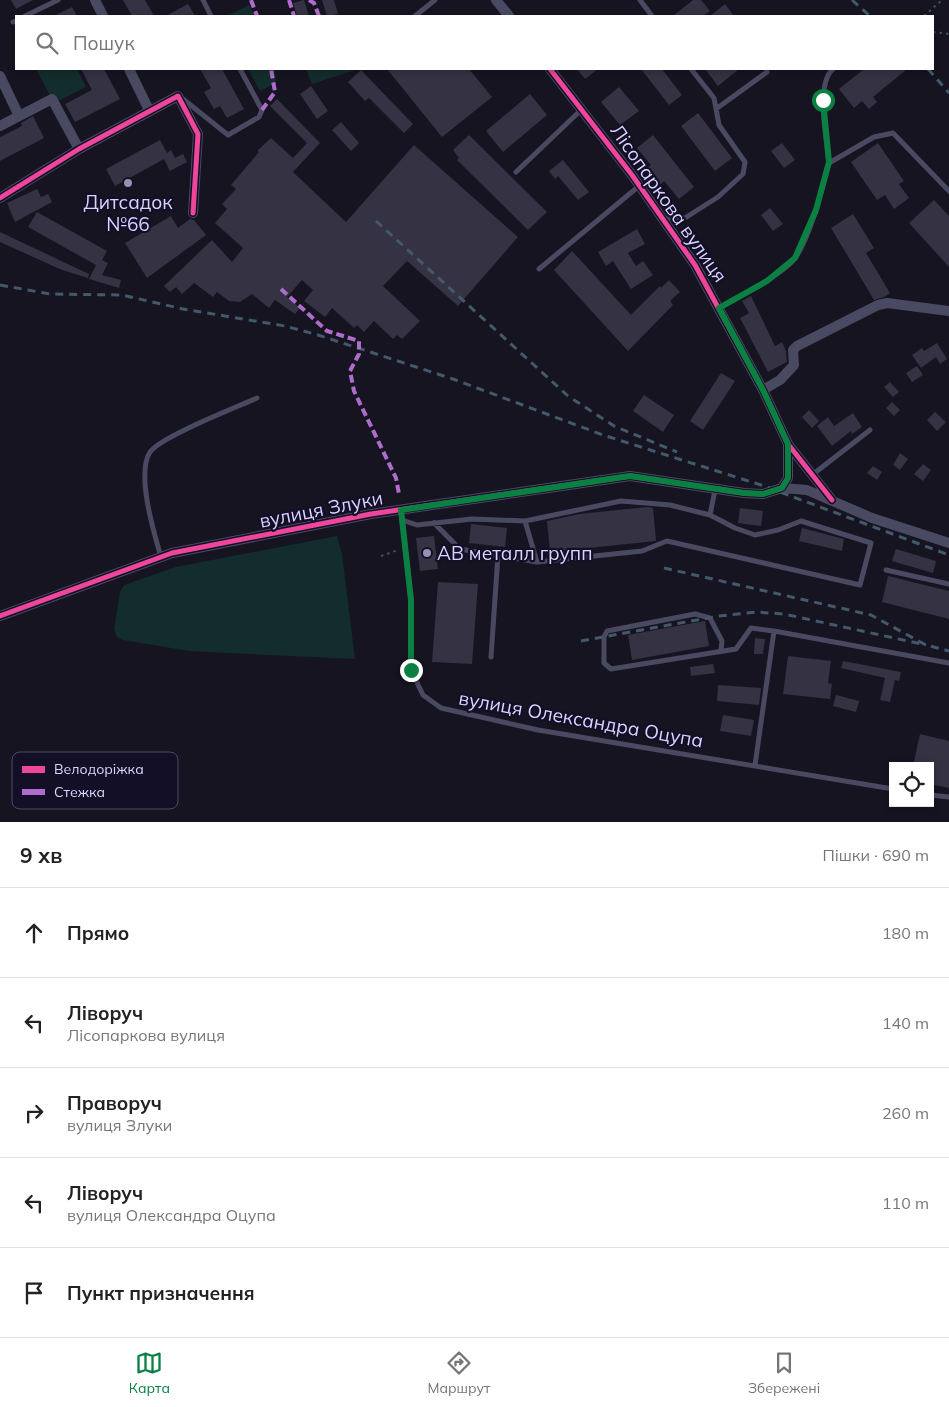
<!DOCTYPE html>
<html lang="uk">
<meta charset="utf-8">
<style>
:root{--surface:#fff;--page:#f2f2f2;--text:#222;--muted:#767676;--line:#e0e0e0;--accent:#0b8043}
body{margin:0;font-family:Mulish,sans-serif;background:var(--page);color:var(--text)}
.controls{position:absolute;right:15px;bottom:15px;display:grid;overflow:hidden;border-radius:0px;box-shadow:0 2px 8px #0003}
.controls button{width:45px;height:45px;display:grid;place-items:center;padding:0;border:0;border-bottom:1px solid var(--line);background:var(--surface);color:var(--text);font:25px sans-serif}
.stop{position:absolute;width:15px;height:15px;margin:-11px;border:4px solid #0b8043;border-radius:50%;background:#fff}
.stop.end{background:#0b8043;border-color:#fff;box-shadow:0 1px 5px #0008}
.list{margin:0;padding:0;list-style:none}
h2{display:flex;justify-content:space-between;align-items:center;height:65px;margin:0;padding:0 20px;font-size:21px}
h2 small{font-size:16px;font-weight:400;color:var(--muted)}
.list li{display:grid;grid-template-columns:32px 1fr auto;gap:15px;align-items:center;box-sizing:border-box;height:90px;padding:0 20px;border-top:1px solid var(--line)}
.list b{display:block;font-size:19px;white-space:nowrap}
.list p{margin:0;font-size:16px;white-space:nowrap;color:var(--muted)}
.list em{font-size:16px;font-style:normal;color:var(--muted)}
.icon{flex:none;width:28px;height:28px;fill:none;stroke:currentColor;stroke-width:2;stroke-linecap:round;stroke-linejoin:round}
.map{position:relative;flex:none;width:949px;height:822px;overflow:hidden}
.search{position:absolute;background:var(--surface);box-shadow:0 2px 8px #0003;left:15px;right:15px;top:15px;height:55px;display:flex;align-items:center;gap:12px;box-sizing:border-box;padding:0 18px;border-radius:0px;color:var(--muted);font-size:19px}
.sheet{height:515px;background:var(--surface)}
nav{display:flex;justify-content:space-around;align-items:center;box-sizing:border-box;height:70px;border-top:1px solid var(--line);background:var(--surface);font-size:14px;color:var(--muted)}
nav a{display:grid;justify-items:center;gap:2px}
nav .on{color:var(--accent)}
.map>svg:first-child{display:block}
</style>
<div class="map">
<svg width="949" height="822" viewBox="0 0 949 822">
<rect width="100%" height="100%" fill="#161421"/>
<!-- green -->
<path fill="#132c2d" d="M249,5L255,16H226Z
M36,69H77L86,87L54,103Z
M248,69H275L276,83L260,91Z
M306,69H358L312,84Z
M337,536L342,554L355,659L189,651L123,640L117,637L114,629L120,592L124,585L176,567Z"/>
<!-- building -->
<path fill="#343243" d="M11,0H33L16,9Z
M123,0H145L154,16H132Z
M304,0L309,16H297L293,3Z
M322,0H334L338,14L327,16Z
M693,0H701L710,11L703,16H673Z
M188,4L195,16H166Z
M725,4L734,16H710Z
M72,7L77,16H54Z
M81,69H104L120,99L75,122L65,104L92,90Z
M200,69H222L244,109L227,118L220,106L214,109L204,92L211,88Z
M387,69H469L492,97L442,137Z
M577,69H598L585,79Z
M641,69H662L682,95L669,105Z
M705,69H739L718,86Z
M864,69H907L873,97L877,102L869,109L862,101L854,108L839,89Z
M361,70L413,124L404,133L369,98L365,101L348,82Z
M311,86L328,111L317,119L300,94Z
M619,87L639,111L620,125L601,102Z
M530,94L547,115L503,152L486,131Z
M277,99L320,143L293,172L346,222L414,145L518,237L458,306L407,261L383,286L420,321L402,339L397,335L393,339L374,321L364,332L357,325L354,328L332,308L325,317L304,301L313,290L302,280L287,297L300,308L295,314L275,300L269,308L252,294L240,302L229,301L217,292L213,297L194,283L182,294L176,287L170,292L164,286L212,240L232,262L243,248L215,223L227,209L222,204L236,189L231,185L259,152L257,151L271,138L293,158L307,143L270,106Z
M698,113L732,158L715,171L681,126Z
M33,116L44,138L0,161V137L22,126L21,123Z
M341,122L359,143L351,151L332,130Z
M469,135L547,212L528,230L457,160L459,158L453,150Z
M653,135L694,187L679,199L664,181L660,185L647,168L651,165L637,148Z
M160,140L167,153L171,150L175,158L183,154L187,162L170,171L164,159L115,186L106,169Z
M782,143L795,160L784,168L771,151Z
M878,143L904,181L899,184L909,198L894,209L885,195L877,200L851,162Z
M563,160L589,192L578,200L558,176L555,179L549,171Z
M37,189L41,197L48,194L52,202L15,222L7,203Z
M934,200L949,216V267L909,223Z
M770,208L783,224L773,231L761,215Z
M37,212L107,251L102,260L108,263L102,275L121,280L119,288L89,279L96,265L28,227Z
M853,214L874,248L866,253L890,293L884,297L874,300L831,228Z
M171,216L178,228L190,219L194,220L206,235L147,278L125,243Z
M637,229L645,244L628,253L636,266L643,261L653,275L631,289L613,261L606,266L598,252Z
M0,232L89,274L88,278L62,270L0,242Z
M572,251L631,315L660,286L661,288L669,280L680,292L670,301L673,305L628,351L554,270Z
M751,296L775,346L782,342L786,351L787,362L768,372L740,318L749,313L742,301Z
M937,343L947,359L940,364L936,357L921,368L912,355L922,348L924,351Z
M917,366L923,375L912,382L906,373Z
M721,373L735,381L703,430L690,421Z
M890,382L899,392L893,397L884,387Z
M644,395L674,415L663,432L633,411Z
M892,402L900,410L894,416L886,408Z
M809,410L819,421L812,428L802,417Z
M935,412L946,422L937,431L927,420Z
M853,413L862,427L852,434L851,431L832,446L817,426L828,417L834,426Z
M900,453L908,459L900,470L893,465Z
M923,464L931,470L923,481L914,474Z
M873,466L882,472L877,480L867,473Z
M647,507L653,508L656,541L550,552L547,521L579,514Z
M740,508L763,511L761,526L738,523Z
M471,524L507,528L505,547L469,543Z
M802,528L844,539L842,551L799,541Z
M434,536L438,569L420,571L416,538Z
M896,549L936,561L933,573L892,561Z
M888,576L949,591V619L882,602Z
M438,582L478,584L472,664L432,662Z
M705,621L709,646L632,660L628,635Z
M755,638L765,639L763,654H754Z
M788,656L831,661L828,683L832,684L830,699L783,694Z
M843,661L901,672L899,681L895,680L890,702L880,700L885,678L841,668Z
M713,664L715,673L691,676L690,667Z
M718,685L761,688L759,705L717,701Z
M836,695L859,701L856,712L833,706Z
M723,715L754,720L751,736L720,731Z
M920,734L949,741V788L930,784V766H913Z"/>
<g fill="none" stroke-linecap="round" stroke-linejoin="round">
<!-- path -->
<path stroke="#44505f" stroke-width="2" stroke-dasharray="2.5 4" stroke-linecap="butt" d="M924,16L942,0
M933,32L949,34
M381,556L398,550"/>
<!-- service -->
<path stroke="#4a4962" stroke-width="5" d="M203,0L211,16
M640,0L652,16
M25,16L58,0
M415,16L435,0
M13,22L16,21
M183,99L228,135L259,117L262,110L240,69
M716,109L767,72
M829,163C827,141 815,84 833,69
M516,172L581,110
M663,218H685L718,197L743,174L745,162L719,125L714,98L691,69
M539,269L639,186
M719,308C736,298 786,273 796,257C812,232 821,191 829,163L874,137L893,133L949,191
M812,475L870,430
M401,510L411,600V670L423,695L441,708L538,730L893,789
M710,515L715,490
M402,520L417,525L472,519L525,521L621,501L670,505L710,515L735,528L755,535L778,530L801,521L871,543L860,585L667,541L642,551L537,562L460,549L434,523
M525,521L537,562
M161,557C154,533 136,474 150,452C160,437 237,407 257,398
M886,570L949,584
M721,650L722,641L710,618L695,614L607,631L604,637V663L611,669L736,649L751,628L774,631
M491,657L498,555
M755,765L774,631L949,663
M930,795L949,797"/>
<!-- minor -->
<path stroke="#4a4962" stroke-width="10" d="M95,0L103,16
M496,0L509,16
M129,69L149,110
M550,69L632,175L695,265L763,390L788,444L832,500
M0,76L19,116
M0,126L52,99L79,149
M0,198L79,149L178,96L198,134L193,213
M763,390L780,380L794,365L793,350L797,346L878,305L887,303L949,311
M782,488L807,490L872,518L949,543
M0,616L172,553L371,514L630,476L744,493L763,494L782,488L788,478V444"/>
<!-- rail -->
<path stroke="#43596b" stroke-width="3" stroke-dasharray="8 6" stroke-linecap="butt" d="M852,0L870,16
M928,69L949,93
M376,221L568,396L614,426L677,452
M0,285L50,294L122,295L183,309L285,326L318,335L453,379L603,435L761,485L949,555
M664,568L871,615L926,645L949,651
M581,641L719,616L756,612L784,614L926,645"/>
<!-- quiet -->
<path stroke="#b06ccc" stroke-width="4" stroke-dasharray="8 4" stroke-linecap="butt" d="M251,0L257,16
M289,0L294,16
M309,0L314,3L319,16
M262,110L275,92L271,69
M281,289L327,331L359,341V354L350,371L354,391L396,478L399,494"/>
<defs>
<path id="cycleway" d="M550,69L632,175L695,265L763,390L788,444L832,500
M0,198L79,149L178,96L198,134L193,213
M0,616L172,553L371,514L630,476L744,493L763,494L782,488L788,478V444"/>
</defs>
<!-- cycleway casing -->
<use href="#cycleway" stroke="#130f26" stroke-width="8"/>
<!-- cycleway -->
<use href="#cycleway" stroke="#ed469a" stroke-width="5"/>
</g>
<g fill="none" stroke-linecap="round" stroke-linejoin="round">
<!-- route -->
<path stroke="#0b8043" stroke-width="6" d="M411,670V600L401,510L630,476L744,493L763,494L782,488L788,478V444L763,390L719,308L767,281L795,258L816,210L829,162L823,100"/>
</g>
<!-- markers -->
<g fill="#9591b1" stroke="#130f26" stroke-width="2">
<circle cx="128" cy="183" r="5"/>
<circle cx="427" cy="553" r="5"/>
</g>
<g text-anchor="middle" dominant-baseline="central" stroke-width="4.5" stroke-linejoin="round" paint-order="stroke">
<!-- poi labels -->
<g font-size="19" fill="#d9d4ff" stroke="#130f26">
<text x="128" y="202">Дитсадок<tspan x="128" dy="22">№66</tspan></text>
<text x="437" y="553" text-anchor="start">АВ металл групп</text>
</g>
<!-- street labels -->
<g font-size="19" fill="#d9d4ff" stroke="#130f26">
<text transform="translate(669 203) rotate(55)">Лісопаркова вулиця</text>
<text transform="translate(321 509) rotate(-11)">вулиця Злуки</text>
<text transform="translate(581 719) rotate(10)">вулиця Олександра Оцупа</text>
</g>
</g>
<!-- legend -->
<rect x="12" y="752" width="166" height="57" rx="8" fill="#130f26" stroke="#4e4a67" stroke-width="1"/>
<rect x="22" y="766" width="23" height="7" fill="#ed469a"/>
<rect x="22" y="789" width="23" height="6" fill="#b06ccc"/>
<g font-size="14" fill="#d9d4ff">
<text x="54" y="774">Велодоріжка</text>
<text x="54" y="797">Стежка</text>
</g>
</svg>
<div class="controls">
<button><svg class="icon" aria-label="locate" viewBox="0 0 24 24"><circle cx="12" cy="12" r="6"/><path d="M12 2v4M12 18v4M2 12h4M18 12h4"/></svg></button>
</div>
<div class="stop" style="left:823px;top:100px"></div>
<div class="stop end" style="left:411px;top:670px"></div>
<div class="search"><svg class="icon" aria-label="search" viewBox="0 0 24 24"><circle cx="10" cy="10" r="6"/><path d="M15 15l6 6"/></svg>Пошук</div>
</div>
<section class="sheet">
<h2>9 хв<small>Пішки · 690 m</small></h2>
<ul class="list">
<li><svg class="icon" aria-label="ahead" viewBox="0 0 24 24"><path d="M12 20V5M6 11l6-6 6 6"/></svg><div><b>Прямо</b></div><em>180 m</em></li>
<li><svg class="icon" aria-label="left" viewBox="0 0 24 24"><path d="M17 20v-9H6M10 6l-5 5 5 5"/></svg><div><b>Ліворуч</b><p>Лісопаркова вулиця</p></div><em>140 m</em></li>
<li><svg class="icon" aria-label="right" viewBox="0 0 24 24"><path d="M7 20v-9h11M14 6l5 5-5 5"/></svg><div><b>Праворуч</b><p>вулиця Злуки</p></div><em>260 m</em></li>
<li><svg class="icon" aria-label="left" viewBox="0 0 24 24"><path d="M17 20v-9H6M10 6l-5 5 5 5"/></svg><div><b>Ліворуч</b><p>вулиця Олександра Оцупа</p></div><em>110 m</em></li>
<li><svg class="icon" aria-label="arrive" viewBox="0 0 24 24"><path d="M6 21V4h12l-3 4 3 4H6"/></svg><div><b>Пункт призначення</b></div></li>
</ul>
</section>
<nav>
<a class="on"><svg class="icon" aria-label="map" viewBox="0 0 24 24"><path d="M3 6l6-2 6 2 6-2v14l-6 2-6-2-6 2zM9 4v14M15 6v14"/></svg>Карта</a>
<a><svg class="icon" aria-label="directions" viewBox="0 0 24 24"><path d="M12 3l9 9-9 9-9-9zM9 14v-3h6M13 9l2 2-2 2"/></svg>Маршрут</a>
<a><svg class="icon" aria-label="saved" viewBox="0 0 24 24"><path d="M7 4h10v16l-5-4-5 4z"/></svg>Збережені</a>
</nav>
